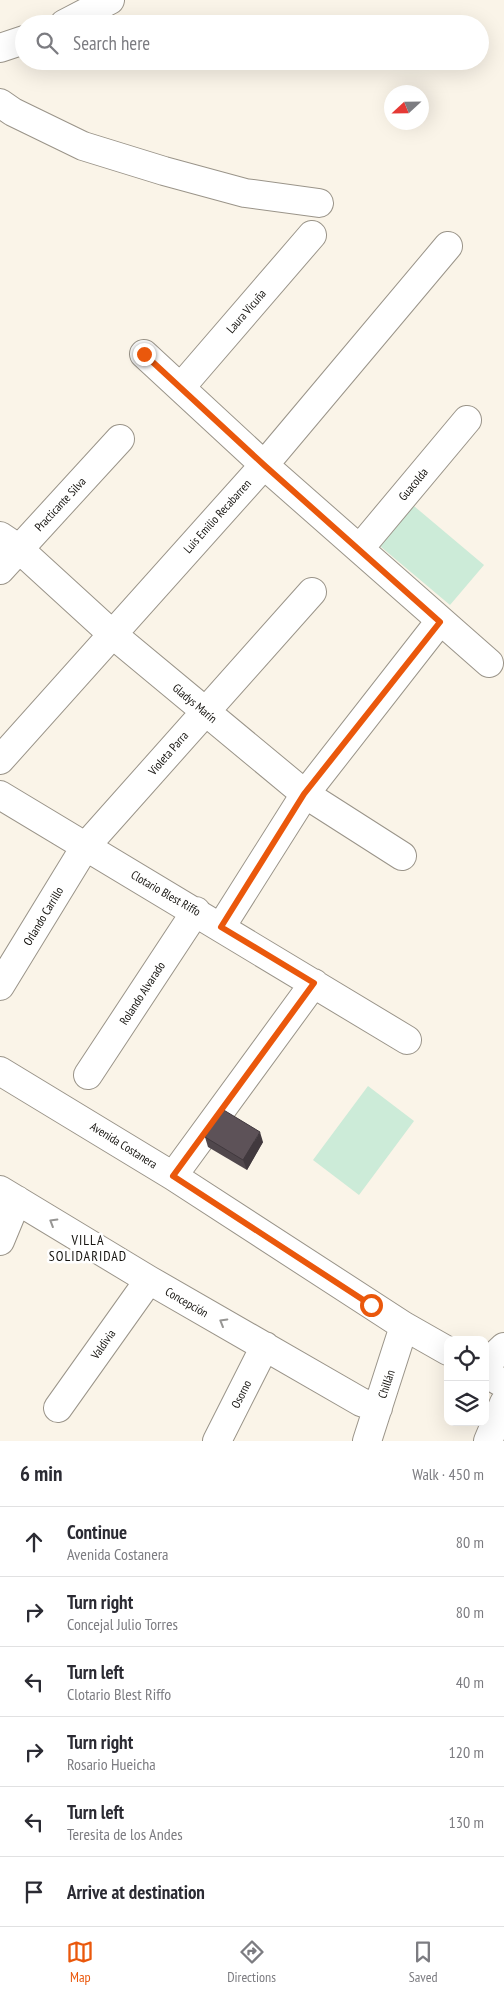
<!DOCTYPE html>
<meta charset="utf-8">
<style>
:root{--surface:#fff;--page:#f7f7f7;--text:#2b2b33;--muted:#7c7c81;--line:#e1e1e2;--accent:#ea580c}
body{margin:0;font-family:"PT Sans Narrow",sans-serif;background:var(--page);color:var(--text)}
.controls{position:absolute;right:15px;bottom:15px;display:grid;overflow:hidden;border-radius:10px;box-shadow:0 5px 20px #0002}
.controls button{width:45px;height:45px;display:grid;place-items:center;padding:0;border:0;border-bottom:1px solid var(--line);background:var(--surface);color:var(--text);font:25px sans-serif}
.compass{position:absolute;left:384px;top:85px;width:45px;height:45px;border-radius:50%;background:var(--surface);box-shadow:0 5px 20px #0002;rotate:248deg}
.stop{position:absolute;width:15px;height:15px;margin:-11px;border:4px solid #ea580c;border-radius:50%;background:#fff}
.stop.end{background:#ea580c;border-color:#fff;box-shadow:0 1px 5px #0008}
.list{margin:0;padding:0;list-style:none}
h2{display:flex;justify-content:space-between;align-items:center;height:65px;margin:0;padding:0 20px;font-size:21px}
h2 small{font-size:16px;font-weight:400;color:var(--muted)}
.list li{display:grid;grid-template-columns:32px 1fr auto;gap:15px;align-items:center;box-sizing:border-box;height:70px;padding:0 20px;border-top:1px solid var(--line)}
.list b{display:block;font-size:19px;white-space:nowrap}
.list p{margin:0;font-size:16px;white-space:nowrap;color:var(--muted)}
.list em{font-size:16px;font-style:normal;color:var(--muted)}
.icon{flex:none;width:28px;height:28px;fill:none;stroke:currentColor;stroke-width:2;stroke-linecap:round;stroke-linejoin:round}
.map{position:relative;flex:none;width:504px;height:1441px;overflow:hidden}
.search{position:absolute;background:var(--surface);box-shadow:0 5px 20px #0002;left:15px;right:15px;top:15px;height:55px;display:flex;align-items:center;gap:12px;box-sizing:border-box;padding:0 18px;border-radius:28px;color:var(--muted);font-size:19px}
.sheet{height:485px;background:var(--surface)}
nav{display:flex;justify-content:space-around;align-items:center;box-sizing:border-box;height:70px;border-top:1px solid var(--line);background:var(--surface);font-size:14px;color:var(--muted)}
nav a{display:grid;justify-items:center;gap:2px}
nav .on{color:var(--accent)}
.map>svg:first-child{display:block}
</style>
<div class="map">
<svg width="504" height="1441" viewBox="0 0 504 1441">
<rect width="100%" height="100%" fill="#faf4e8"/>
<!-- garden -->
<path fill="#ccebd8" d="M408,501L484,565L450,605L374,541Z
M368,1086L414,1121L359,1195L313,1160Z"/>
<g fill="none" stroke-linecap="round" stroke-linejoin="round">
<defs>
<path id="minor" d="M64,24L110,0
M0,48L24,40
M0,103L13,112L83,146L164,171L245,193L319,203
M144,354L264,465L489,663
M181,387L312,235
M0,536L18,548L111,633L305,794L402,856
M360,548L467,420
M0,570L120,439
M0,760L264,465L448,246
M0,795L407,1040
M221,927L305,794L440,621
M0,986L85,847L312,592
M0,1071L173,1176L404,1326L448,1351
M88,1075L196,911
M173,1176L314,983
M0,1190L149,1280L361,1402L378,1408
M0,1241L17,1200
M485,1365L504,1347
M485,1373L504,1384
M58,1408L149,1280
M217,1441L265,1346
M367,1441L404,1326
M488,1441L504,1403"/>
</defs>
<!-- minor casing -->
<use href="#minor" stroke="#9a9489" stroke-width="30"/>
<!-- minor -->
<use href="#minor" stroke="#fff" stroke-width="28"/>
</g>
<!-- wall -->
<path fill="#50474c" d="M205,1137L263,1142L247,1170L208,1147Z"/>
<!-- shaded-wall -->
<path fill="#41393e" d="M260,1132L263,1142L247,1170L243,1160Z"/>
<!-- building -->
<path fill="#5d5258" stroke="#41393e" d="M222,1109L260,1132L243,1160L205,1137Z"/>
<!-- one-way arrows -->
<defs><path id="oneway-chevron" d="M-2-3.5L2.5 0L-2 3.5" fill="none" stroke-width="1.6" stroke-linecap="round" stroke-linejoin="round" transform="scale(1.25)"/></defs>
<g stroke="#969593">
<use href="#oneway-chevron" transform="translate(53 1222) rotate(-149)"/>
<use href="#oneway-chevron" transform="translate(223 1322) rotate(-150)"/>
</g>
<g fill="none" stroke-linecap="round" stroke-linejoin="round">
<!-- route -->
<path stroke="#ea580c" stroke-width="6" d="M144,354L264,465L440,622L304,794L221,927L314,983L173,1176L371,1305"/>
</g>
<g text-anchor="middle" dominant-baseline="central" stroke-width="5" stroke-linejoin="round" paint-order="stroke">
<!-- street labels -->
<g font-size="12" fill="#15130f" stroke="#fff">
<text transform="translate(246 311) rotate(-49)">Laura Vicuña</text>
<text transform="translate(413 484) rotate(-50)">Guacolda</text>
<text transform="translate(60 504) rotate(-47)">Practicante Silva</text>
<text transform="translate(217 516) rotate(-48)">Luis Emilio Recabarren</text>
<text transform="translate(195 703) rotate(40)">Gladys Marín</text>
<text transform="translate(168 753) rotate(-49)">Violeta Parra</text>
<text transform="translate(166 893) rotate(30)">Clotario Blest Riffo</text>
<text transform="translate(43 916) rotate(-59)">Orlando Carrillo</text>
<text transform="translate(142 993) rotate(-57)">Rolando Alvarado</text>
<text transform="translate(124 1145) rotate(32)">Avenida Costanera</text>
<text transform="translate(187 1302) rotate(30)">Concepción</text>
<text transform="translate(103 1344) rotate(-55)">Valdivia</text>
<text transform="translate(386 1384) rotate(-72)">Chillán</text>
<text transform="translate(241 1394) rotate(-63)">Osorno</text>
</g>
<!-- neighbourhood labels -->
<g font-size="14" letter-spacing="1" fill="#15130f" stroke="#fff">
<text x="88" y="1240">VILLA<tspan x="88" dy="16">SOLIDARIDAD</tspan></text>
</g>
</g>
</svg>
<div class="controls">
<button><svg class="icon" aria-label="locate" viewBox="0 0 24 24"><circle cx="12" cy="12" r="6"/><path d="M12 2v4M12 18v4M2 12h4M18 12h4"/></svg></button>
<button><svg class="icon" aria-label="layers" viewBox="0 0 24 24"><path d="M12 4l9 5-9 5-9-5zM3 14l9 5 9-5"/></svg></button>
</div>
<svg class="compass" viewBox="-18 -18 36 36"><path d="M0-13l5 13h-10z" fill="#e53935"/><path d="M0 13l5-13h-10z" fill="#7c7c81"/></svg>
<div class="stop" style="left:371px;top:1305px"></div>
<div class="stop end" style="left:144px;top:354px"></div>
<div class="search"><svg class="icon" aria-label="search" viewBox="0 0 24 24"><circle cx="10" cy="10" r="6"/><path d="M15 15l6 6"/></svg>Search here</div>
</div>
<section class="sheet">
<h2>6 min<small>Walk · 450 m</small></h2>
<ul class="list">
<li><svg class="icon" aria-label="ahead" viewBox="0 0 24 24"><path d="M12 20V5M6 11l6-6 6 6"/></svg><div><b>Continue</b><p>Avenida Costanera</p></div><em>80 m</em></li>
<li><svg class="icon" aria-label="right" viewBox="0 0 24 24"><path d="M7 20v-9h11M14 6l5 5-5 5"/></svg><div><b>Turn right</b><p>Concejal Julio Torres</p></div><em>80 m</em></li>
<li><svg class="icon" aria-label="left" viewBox="0 0 24 24"><path d="M17 20v-9H6M10 6l-5 5 5 5"/></svg><div><b>Turn left</b><p>Clotario Blest Riffo</p></div><em>40 m</em></li>
<li><svg class="icon" aria-label="right" viewBox="0 0 24 24"><path d="M7 20v-9h11M14 6l5 5-5 5"/></svg><div><b>Turn right</b><p>Rosario Hueicha</p></div><em>120 m</em></li>
<li><svg class="icon" aria-label="left" viewBox="0 0 24 24"><path d="M17 20v-9H6M10 6l-5 5 5 5"/></svg><div><b>Turn left</b><p>Teresita de los Andes</p></div><em>130 m</em></li>
<li><svg class="icon" aria-label="arrive" viewBox="0 0 24 24"><path d="M6 21V4h12l-3 4 3 4H6"/></svg><div><b>Arrive at destination</b></div></li>
</ul>
</section>
<nav>
<a class="on"><svg class="icon" aria-label="map" viewBox="0 0 24 24"><path d="M3 6l6-2 6 2 6-2v14l-6 2-6-2-6 2zM9 4v14M15 6v14"/></svg>Map</a>
<a><svg class="icon" aria-label="directions" viewBox="0 0 24 24"><path d="M12 3l9 9-9 9-9-9zM9 14v-3h6M13 9l2 2-2 2"/></svg>Directions</a>
<a><svg class="icon" aria-label="saved" viewBox="0 0 24 24"><path d="M7 4h10v16l-5-4-5 4z"/></svg>Saved</a>
</nav>
